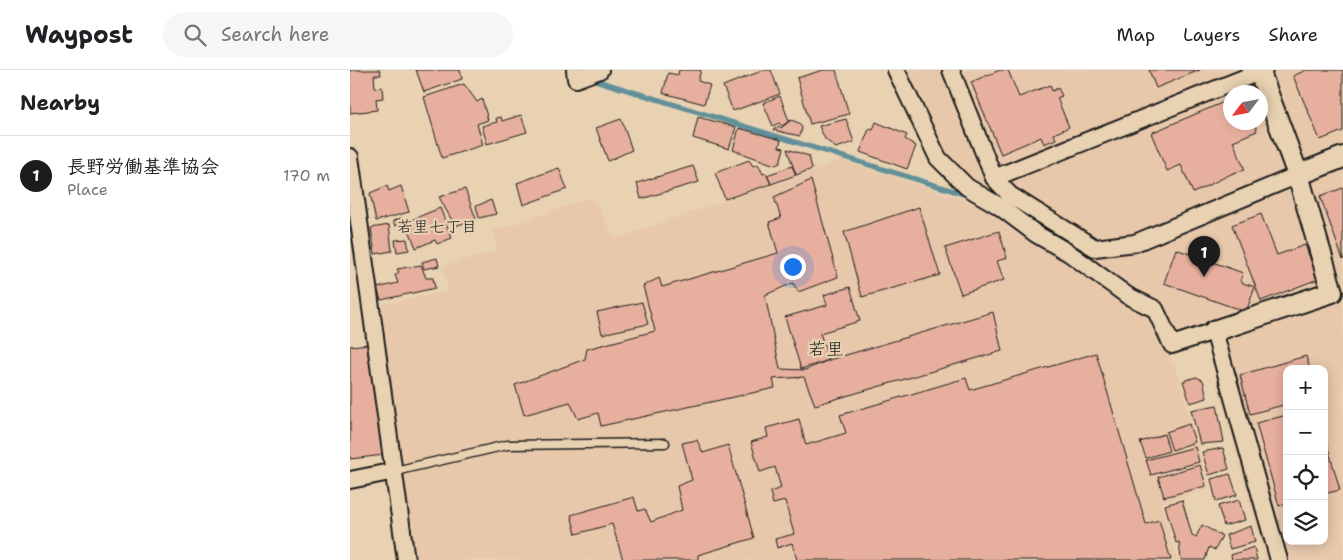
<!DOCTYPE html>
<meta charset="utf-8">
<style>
:root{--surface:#fff;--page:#f6f6f6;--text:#202124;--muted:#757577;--line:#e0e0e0;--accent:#1c1c1c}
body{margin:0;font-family:"Shantell Sans","Klee One",sans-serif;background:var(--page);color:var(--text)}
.controls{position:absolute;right:15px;bottom:15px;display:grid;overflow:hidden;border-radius:10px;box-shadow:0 2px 12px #0003}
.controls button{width:45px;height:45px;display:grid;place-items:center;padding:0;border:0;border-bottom:1px solid var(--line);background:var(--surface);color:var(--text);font:25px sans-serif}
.compass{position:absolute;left:873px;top:15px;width:45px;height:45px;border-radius:50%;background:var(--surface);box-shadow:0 2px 12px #0003;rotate:238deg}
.you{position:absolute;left:442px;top:196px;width:18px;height:18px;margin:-12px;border:4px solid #fff;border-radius:50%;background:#1a73e8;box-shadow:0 0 0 8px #1a73e833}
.badge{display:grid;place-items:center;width:32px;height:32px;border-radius:50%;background:var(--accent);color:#fff;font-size:16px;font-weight:700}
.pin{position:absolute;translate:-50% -41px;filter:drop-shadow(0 1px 2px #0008)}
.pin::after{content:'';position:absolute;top:26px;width:18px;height:15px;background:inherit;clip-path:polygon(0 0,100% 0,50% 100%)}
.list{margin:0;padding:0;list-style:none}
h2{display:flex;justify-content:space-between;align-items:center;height:65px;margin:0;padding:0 20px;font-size:21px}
h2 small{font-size:16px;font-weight:400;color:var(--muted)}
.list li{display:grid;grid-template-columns:32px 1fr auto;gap:15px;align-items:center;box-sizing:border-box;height:80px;padding:0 20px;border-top:1px solid var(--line)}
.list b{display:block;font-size:19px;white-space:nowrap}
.list p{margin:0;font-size:16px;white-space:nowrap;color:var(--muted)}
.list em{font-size:16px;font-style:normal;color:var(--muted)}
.icon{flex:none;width:28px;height:28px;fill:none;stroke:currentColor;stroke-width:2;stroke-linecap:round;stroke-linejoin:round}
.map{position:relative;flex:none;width:993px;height:490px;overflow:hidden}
header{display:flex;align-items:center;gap:30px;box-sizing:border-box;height:70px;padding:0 25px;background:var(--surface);border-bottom:1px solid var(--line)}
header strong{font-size:24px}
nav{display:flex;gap:28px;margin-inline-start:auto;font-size:18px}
.search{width:350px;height:45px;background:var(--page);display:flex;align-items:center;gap:12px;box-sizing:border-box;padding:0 18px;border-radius:28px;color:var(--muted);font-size:19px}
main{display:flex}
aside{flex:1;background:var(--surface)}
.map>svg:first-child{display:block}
</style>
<header>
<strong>Waypost</strong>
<div class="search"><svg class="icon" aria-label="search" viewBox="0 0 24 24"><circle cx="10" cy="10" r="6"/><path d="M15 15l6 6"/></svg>Search here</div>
<nav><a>Map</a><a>Layers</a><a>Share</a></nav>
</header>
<main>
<aside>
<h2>Nearby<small></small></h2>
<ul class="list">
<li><span class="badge">1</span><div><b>長野労働基準協会</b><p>Place</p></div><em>170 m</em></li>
</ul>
</aside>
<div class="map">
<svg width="993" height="490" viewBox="0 0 993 490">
<rect width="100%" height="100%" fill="#e8d2b1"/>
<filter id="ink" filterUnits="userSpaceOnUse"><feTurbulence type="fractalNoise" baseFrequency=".02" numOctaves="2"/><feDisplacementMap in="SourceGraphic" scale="10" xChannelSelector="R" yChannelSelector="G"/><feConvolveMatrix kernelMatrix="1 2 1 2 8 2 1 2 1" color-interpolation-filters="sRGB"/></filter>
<g filter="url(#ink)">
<!-- built -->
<path fill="#e8c8ab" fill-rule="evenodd" d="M553,0H993V490H915L857,274L830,280L807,235L621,113L579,63ZM881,22H911V52H881ZM937,299H974V471H937Z
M492,90L635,137L794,241L826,299L860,418L811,433L828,490H61L30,235L98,221L93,196L147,181L143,161L243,127L265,169Z"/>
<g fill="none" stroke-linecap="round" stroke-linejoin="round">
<!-- stream -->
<path stroke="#62909a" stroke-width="5" d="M248,11L617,125"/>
</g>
<!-- building -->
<path fill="#e7af9e" stroke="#1c1c1c" d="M0,0H30L31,5H24L25,18L32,17L33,28L26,29L27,40L0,43Z
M66,0H110L112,9L74,22Z
M329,0H351L348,11L360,15L354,34L313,23L318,3L328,5Z
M414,0H421L430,24L383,41L373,16Z
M473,0H486L499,44L460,54L447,8Z
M650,0H658L669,27L700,15L702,21L708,18L712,26L707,28L719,57L704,64L706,69L694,74L691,67L651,84L621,12Z
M799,0H850L806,18Z
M956,0H993V61L970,70L943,6Z
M114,14L127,32L132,29L138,50L127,54L133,75L92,88L74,27Z
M430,26L439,51L432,56L429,53L423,56L413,33Z
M881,29V52H904L907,61L883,71L895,100L883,103L843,123L831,95L817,101L801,63Z
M171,45L177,62L137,74L132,56L147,52L146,48L151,47L152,51Z
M348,47L386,57L379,79L343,68Z
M271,49L282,80L258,91L246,58Z
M496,49L504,72L486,78L475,69L469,56Z
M441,50L449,53L452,58L450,66L423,60L429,56L431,58Z
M526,52L557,65L555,69L566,76L557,99L510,82L519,59L523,60Z
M389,58L431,70L429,77L434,78L430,93L425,95L383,80Z
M437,79L459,86L462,99L446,105Z
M399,90L403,96L408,94L413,104L416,103L421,114L375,129L365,103Z
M343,96L349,112L291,129L287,113Z
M442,96L446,105L421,114L417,105Z
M209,98L217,119L173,135L167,113Z
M461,110L488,207L448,222L443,213L415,225L430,299L455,300L479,290L643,242L652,281L465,335L454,307L423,309L425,318L251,356L248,343L228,349L220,332L174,345L165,315L235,289L237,279L305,261L293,216L309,208L312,217L428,183L419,152L431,148L424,127Z
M37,116L39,121L51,116L59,142L26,151L20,123Z
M993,118V190L970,126Z
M115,119L126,149L105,156L89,127Z
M141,130L146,144L129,148L126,136Z
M569,137L590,205L512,227L494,162Z
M90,138L102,168L87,174L85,170L66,178L56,152Z
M911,144L927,185L955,175L968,209L911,231L882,155Z
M51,148L53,153L45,156L43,151Z
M39,155L42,181L25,184L21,158Z
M649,161L657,188L647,191L654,210L611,224L595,178Z
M57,169L59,180L47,182L45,170Z
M826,179L893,203L890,212L905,217L896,242L814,213Z
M87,188L89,196L74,199L72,192Z
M71,195L76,208H83L85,218L31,230L27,218L48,213L45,205L49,202L47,199Z
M500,217L510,251L470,263L479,290L451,299L435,247L477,235L474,225Z
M292,232L298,254L252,264L247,242Z
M19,274L34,385L0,389V276Z
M746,283L796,454L809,450L821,490H447L442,473L427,478L425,469L444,464L435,431L423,434L420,422L431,418L425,397L410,402L401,372L418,367L416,358L449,349L456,375L496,363L490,345L616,308L620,320Z
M956,286L960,299H937V334L900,344L890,305Z
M846,307L853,310L857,328L840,333L833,311Z
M867,335L874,372L850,374L841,340Z
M937,345V434L929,436L906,353Z
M839,354L845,372L822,380L816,362Z
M814,364L819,381L796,388L790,372Z
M974,364L990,420L974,424Z
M347,370L353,383L378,375L404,468L348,485V490H273L262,454L226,464L221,445L284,427L288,441L295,439L301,452L332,440L327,416L342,410L332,373Z
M845,377L849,392L801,405L796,390Z
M873,378L879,399L859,405L852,382Z
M850,395L856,416L814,427L808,407Z
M880,404L887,425L866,431L861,409Z
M832,430L842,465L846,467L852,455L872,466L865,480L859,477L855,490H831L829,472L826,473L815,435Z
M889,430L895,450L874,456L868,436Z
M901,456L905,472L880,479L876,465Z
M904,477L907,490H882L881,485Z"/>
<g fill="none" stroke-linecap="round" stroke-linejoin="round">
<defs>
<path id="service" d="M45,401L157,375L315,373"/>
<path id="minor" d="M225,0L226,9L250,0
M546,0L588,88L617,117L649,136L686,164L719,183L778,226L805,239L822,275L864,261L929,490
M601,0L644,108L660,125L745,178L785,173L948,105
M0,87L56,490
M644,108L914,0
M0,410L45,401"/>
<path id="tertiary" d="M948,105L993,87
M864,261L982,222L948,105L909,0"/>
</defs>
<!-- service casing -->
<use href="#service" stroke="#1c1c1c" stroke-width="11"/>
<!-- minor casing -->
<use href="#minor" stroke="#1c1c1c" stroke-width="20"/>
<!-- tertiary casing -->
<use href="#tertiary" stroke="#1c1c1c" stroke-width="24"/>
<!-- service -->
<use href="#service" stroke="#e8d2b1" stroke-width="8"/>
<!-- minor -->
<use href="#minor" stroke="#e8d2b1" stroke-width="16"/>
<!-- tertiary -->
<use href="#tertiary" stroke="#e8d2b1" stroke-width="20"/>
</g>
</g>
<g text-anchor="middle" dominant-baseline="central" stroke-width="4.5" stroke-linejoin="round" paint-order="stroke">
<!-- neighbourhood labels -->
<g font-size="16" fill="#1c1c1c" stroke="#e8d2b1">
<text x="87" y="156">若里七丁目</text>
</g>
<!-- quarter labels -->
<g font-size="18" fill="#1c1c1c" stroke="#e8d2b1">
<text x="476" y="279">若里</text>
</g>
</g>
</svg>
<div class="controls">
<button>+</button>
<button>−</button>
<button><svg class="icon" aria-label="locate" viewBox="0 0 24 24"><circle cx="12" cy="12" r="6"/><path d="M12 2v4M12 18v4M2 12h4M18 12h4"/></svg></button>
<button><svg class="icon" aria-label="layers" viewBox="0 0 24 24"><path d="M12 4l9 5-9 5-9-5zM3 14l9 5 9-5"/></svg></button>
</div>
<svg class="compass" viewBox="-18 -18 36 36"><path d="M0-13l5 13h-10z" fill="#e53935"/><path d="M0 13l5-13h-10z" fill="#757577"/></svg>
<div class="you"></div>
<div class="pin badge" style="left:854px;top:207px">1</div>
</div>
</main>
